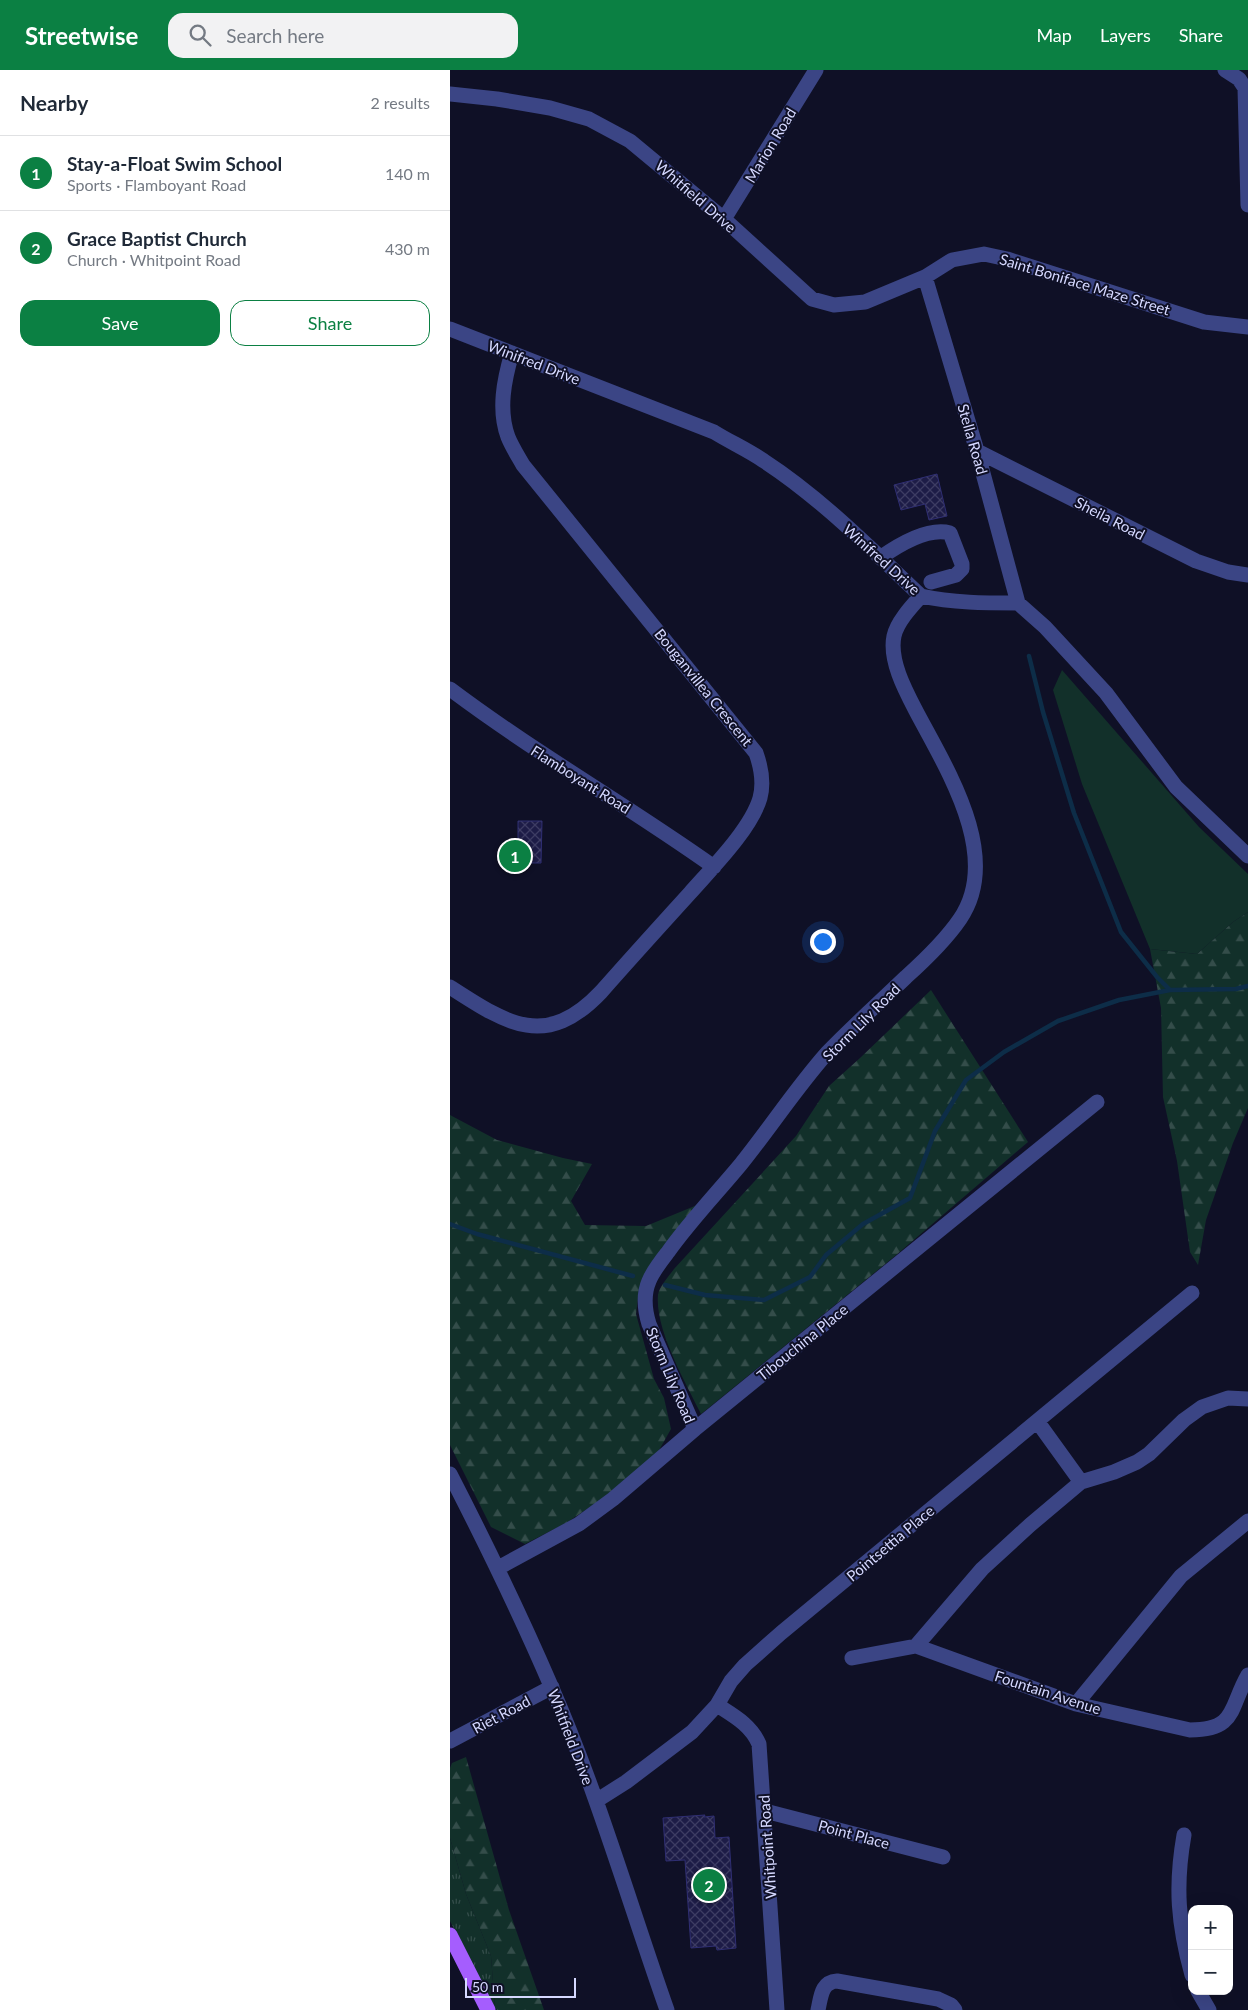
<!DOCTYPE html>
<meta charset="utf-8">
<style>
:root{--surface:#fff;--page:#f2f2f3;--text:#1f2937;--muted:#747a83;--line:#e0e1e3;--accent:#0b8043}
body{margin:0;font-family:Lato,sans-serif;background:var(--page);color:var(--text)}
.controls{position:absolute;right:15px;bottom:15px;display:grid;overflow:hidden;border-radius:10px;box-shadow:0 5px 20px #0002}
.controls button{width:45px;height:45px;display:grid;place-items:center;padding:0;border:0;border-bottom:1px solid var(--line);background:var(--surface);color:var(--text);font:25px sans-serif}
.scale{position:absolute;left:15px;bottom:12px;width:111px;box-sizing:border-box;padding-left:5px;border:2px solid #d5d8ff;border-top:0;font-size:14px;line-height:18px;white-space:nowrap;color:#d5d8ff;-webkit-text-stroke:4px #0f1026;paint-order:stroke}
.you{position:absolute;left:372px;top:871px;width:18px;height:18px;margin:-12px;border:4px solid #fff;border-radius:50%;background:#1a73e8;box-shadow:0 0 0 8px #1a73e833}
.badge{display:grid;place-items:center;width:32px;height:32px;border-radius:50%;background:var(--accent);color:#fff;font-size:16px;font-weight:700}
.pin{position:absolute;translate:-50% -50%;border:2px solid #fff;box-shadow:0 1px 5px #0006}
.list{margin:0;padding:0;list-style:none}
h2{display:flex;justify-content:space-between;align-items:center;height:65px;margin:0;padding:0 20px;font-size:21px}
h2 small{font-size:16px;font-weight:400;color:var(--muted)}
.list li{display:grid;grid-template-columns:32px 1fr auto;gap:15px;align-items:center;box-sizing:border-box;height:75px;padding:0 20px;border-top:1px solid var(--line)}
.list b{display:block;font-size:19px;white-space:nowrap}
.list p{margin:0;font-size:16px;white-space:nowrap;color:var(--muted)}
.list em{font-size:16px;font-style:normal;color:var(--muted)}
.actions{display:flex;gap:10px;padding:15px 20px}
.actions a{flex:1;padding:11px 0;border:1px solid var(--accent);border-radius:15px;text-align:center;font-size:18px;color:var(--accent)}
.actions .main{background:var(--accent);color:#fff}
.icon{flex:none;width:28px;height:28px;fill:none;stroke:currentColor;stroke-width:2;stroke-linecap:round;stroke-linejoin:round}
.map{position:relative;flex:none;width:798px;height:1940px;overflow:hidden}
header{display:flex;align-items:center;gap:30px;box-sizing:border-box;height:70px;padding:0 25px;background:var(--accent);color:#fff}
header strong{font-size:24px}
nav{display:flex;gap:28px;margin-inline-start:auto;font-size:18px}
.search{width:350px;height:45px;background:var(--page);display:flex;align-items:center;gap:12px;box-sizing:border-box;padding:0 18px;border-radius:15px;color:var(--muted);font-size:19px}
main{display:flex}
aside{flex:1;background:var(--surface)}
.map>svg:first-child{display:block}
</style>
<header>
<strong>Streetwise</strong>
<div class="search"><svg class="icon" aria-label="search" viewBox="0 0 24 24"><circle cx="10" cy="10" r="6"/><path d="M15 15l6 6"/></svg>Search here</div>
<nav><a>Map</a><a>Layers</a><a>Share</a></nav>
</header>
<main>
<aside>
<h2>Nearby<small>2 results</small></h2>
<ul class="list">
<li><span class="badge">1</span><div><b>Stay-a-Float Swim School</b><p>Sports · Flamboyant Road</p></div><em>140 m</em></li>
<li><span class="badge">2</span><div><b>Grace Baptist Church</b><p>Church · Whitpoint Road</p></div><em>430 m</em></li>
</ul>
<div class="actions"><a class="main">Save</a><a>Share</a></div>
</aside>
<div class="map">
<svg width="798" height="1940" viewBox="0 0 798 1940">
<defs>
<pattern id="grass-tufts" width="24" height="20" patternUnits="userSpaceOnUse" patternTransform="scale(1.25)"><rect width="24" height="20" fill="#12302a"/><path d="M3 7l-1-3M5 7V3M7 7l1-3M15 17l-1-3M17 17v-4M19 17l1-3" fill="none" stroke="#344d4a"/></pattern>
<pattern id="forest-firs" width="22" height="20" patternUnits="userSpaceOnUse" patternTransform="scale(1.25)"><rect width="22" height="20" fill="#12302a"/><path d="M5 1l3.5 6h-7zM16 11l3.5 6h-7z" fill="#344d4a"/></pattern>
<pattern id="building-cross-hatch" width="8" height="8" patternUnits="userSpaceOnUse" patternTransform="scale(1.25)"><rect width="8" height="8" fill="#1d1c47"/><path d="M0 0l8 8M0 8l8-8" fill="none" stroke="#3d3c63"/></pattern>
</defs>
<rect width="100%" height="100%" fill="#0f1026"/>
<!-- grass -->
<path fill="url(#grass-tufts)" d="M0,1768L16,1824L41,1886L45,1938L0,1851Z"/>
<!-- forest -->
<path fill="url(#forest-firs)" d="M798,842V1038L783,1073L756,1150L748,1195L740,1182L727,1091L713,1027L711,938L700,879L747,884L783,852Z
M481,920L578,1072L445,1186L251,1344C236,1313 205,1260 208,1225C209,1217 219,1206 224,1199L346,1066L379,1016L410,988Z
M0,1045L47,1070L113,1088L142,1094L121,1131L135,1155L196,1156L252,1133L189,1220L186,1244L204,1309L214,1328L221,1359L208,1382L158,1425L116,1453L75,1474L41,1457L0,1375Z
M16,1687L59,1840L94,1940H47L45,1938L41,1886L16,1824L0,1768V1698L2,1693Z"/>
<!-- green -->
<path fill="#12302a" d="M612,600L749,757L798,804V842L783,852L747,884L700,879L632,714L603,620Z"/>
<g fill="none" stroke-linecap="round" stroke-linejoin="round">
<!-- stream -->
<path stroke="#0d2d48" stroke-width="4.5" d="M579,586L593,642L624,743L671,862L707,907L720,920
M0,1154L27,1164L183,1206
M215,1215L255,1225L314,1230L360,1207L376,1185L413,1154L460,1128L485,1061L516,1010L554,982L608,951L669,930L720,920L786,919L798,916"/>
</g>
<!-- building -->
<path fill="url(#building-cross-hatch)" stroke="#2f2e73" d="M487,404L497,446L479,450L475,434L451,440L444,415Z
M68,751H92L91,793H68Z
M255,1745L254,1747L264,1746L265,1768L279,1767L286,1878L267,1880L266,1876L241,1878L235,1790L216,1791L213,1748Z"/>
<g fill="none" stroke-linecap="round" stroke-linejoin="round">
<!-- minor -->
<path stroke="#3b4585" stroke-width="15" d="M775,0L789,9L795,18L798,135
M0,24L47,29L100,38L139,49L180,71L274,149L362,229L384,235L415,232L475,207L502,190L534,184L557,189L754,252L798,257
M274,149L366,0
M475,207L527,381L568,533
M0,259L264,362C280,372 298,380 314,391C371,428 422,480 471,526C503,533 535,533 568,533L595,557L656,623L726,717L798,786
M527,381L746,491L778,502L798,505
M430,488C447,476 478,457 500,463L512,494V499L506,505L481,512
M0,619C85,683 177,735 264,797
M0,917C57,954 96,980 151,922C180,889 210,856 240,823C262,798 301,759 310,728C314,713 311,697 306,683L73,395C68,386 62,377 58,367C48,340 54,310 62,283
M587,1351L631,1412
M245,1359L199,1254C195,1241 193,1225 199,1211C203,1201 211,1191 218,1182C240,1151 267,1123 291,1094C320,1058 346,1018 377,983C402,957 430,932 456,907C476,889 495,871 510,849C553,786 496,698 466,641C455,620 439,590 444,566C447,552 461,537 471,526
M0,1404C36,1474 70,1544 101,1616C147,1721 179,1832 217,1940
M48,1498L129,1454L163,1429L245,1359L647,1032
M466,1576L532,1499L580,1455L631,1412L664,1402L687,1392L699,1384L734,1350L752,1337L778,1328L798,1329
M402,1588L466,1576L626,1634L740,1660C787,1660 779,1638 798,1605
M626,1634L731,1506L798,1451
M267,1635C284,1646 301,1655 309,1674L327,1940
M0,1671L102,1617
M146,1731L176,1712L242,1662L267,1635L281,1611L295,1595L331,1563L742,1223
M315,1741L493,1787
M734,1765C725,1816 728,1854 742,1905
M748,1921L759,1940
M368,1940C371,1927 371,1912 387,1911L488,1929L501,1935L505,1940"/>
<!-- major -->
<path stroke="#a55dfe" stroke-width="15" d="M0,1865L38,1940"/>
</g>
<g text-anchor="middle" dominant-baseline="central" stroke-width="4" stroke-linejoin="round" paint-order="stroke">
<!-- street labels -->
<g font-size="15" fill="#d5d8ff" stroke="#0f1026">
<text transform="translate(320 75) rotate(-59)">Marion Road</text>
<text transform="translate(246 126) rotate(41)">Whitfield Drive</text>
<text transform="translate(635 214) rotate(17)">Saint Boniface Maze Street</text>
<text transform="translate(84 292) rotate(21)">Winifred Drive</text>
<text transform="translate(523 369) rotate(74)">Stella Road</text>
<text transform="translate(660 448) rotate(27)">Sheila Road</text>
<text transform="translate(432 489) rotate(42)">Winifred Drive</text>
<text transform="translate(254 617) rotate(51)">Bouganvillea Crescent</text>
<text transform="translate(131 709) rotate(32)">Flamboyant Road</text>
<text transform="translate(411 952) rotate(-45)">Storm Lily Road</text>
<text transform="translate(352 1272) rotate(-39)">Tibouchina Place</text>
<text transform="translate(221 1305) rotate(67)">Storm Lily Road</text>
<text transform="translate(440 1473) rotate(-40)">Pointsettia Place</text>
<text transform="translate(598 1622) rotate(18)">Fountain Avenue</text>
<text transform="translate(51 1644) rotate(-28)">Riet Road</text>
<text transform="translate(121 1667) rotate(69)">Whitfield Drive</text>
<text transform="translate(404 1764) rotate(15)">Point Place</text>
<text transform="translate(317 1777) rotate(-94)">Whitpoint Road</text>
</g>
</g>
</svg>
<div class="controls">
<button>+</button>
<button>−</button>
</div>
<div class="scale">50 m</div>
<div class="you"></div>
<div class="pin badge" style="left:65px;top:786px">1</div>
<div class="pin badge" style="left:259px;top:1815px">2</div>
</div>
</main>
